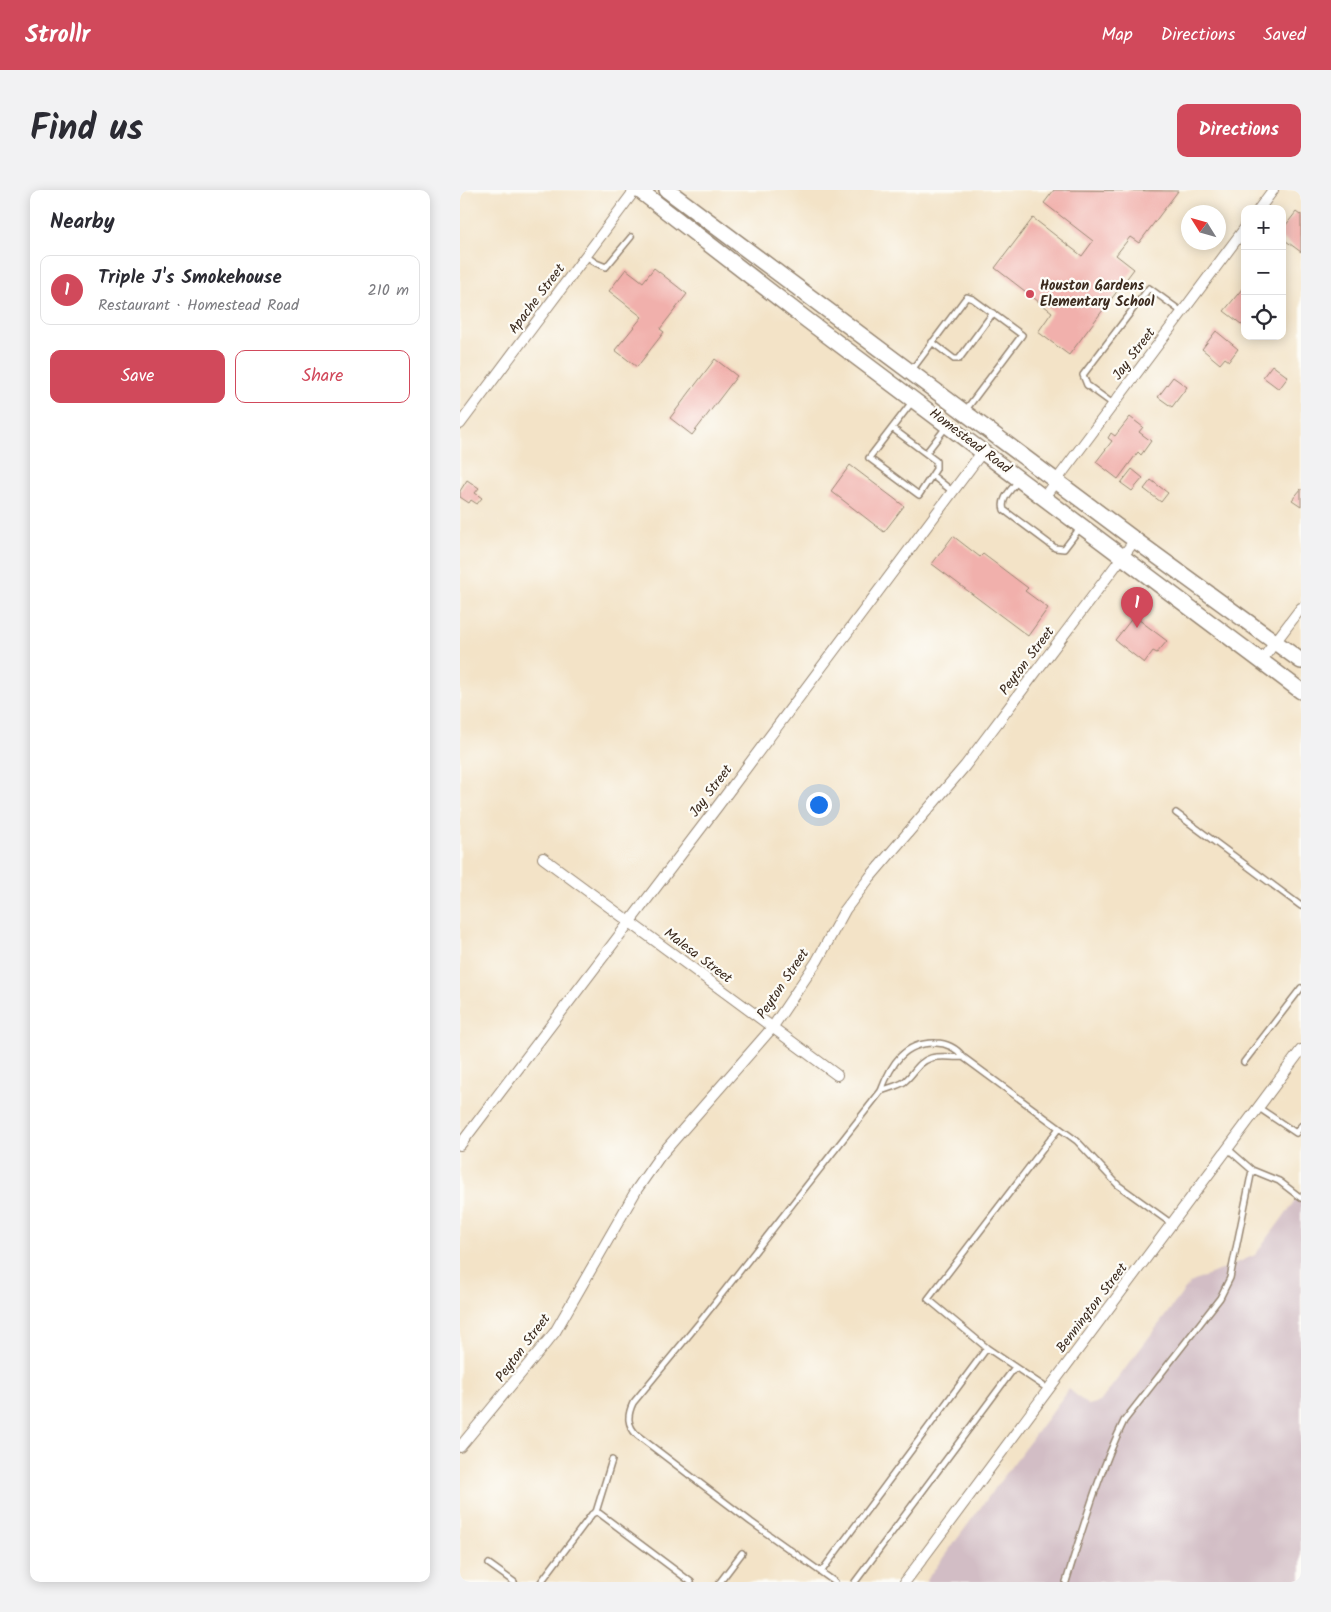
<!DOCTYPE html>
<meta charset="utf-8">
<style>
:root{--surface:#fff;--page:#f2f2f3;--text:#2b2b33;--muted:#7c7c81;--line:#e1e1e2;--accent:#d1495b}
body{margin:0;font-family:Kalam,sans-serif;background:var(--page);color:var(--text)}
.controls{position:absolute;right:15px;top:15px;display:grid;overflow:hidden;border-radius:10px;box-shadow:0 2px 12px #0003}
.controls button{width:45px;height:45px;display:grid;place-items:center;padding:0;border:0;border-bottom:1px solid var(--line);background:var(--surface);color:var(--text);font:25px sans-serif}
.compass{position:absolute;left:721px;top:15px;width:45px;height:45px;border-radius:50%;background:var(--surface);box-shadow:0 2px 12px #0003;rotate:307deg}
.you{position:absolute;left:358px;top:614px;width:18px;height:18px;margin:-12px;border:4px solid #fff;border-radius:50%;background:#1a73e8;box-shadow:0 0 0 8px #1a73e833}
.badge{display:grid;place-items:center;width:32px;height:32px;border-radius:50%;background:var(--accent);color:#fff;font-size:16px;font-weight:700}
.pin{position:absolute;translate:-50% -41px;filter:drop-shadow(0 1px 2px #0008)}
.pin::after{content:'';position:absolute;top:26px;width:18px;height:15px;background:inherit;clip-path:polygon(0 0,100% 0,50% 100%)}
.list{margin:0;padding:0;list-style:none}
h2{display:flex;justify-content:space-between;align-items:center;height:65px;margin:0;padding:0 20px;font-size:21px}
h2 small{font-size:16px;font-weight:400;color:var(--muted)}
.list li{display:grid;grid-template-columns:32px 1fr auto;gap:15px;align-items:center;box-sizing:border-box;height:70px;margin:0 10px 10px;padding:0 10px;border:1px solid var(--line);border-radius:10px}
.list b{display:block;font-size:19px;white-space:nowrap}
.list p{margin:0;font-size:16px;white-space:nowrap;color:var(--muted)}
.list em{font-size:16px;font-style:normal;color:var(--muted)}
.actions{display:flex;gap:10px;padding:15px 20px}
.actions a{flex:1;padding:11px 0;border:1px solid var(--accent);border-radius:10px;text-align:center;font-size:18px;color:var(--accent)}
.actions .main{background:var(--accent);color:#fff}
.icon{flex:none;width:28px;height:28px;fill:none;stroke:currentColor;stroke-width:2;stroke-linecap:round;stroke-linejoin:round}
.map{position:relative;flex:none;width:841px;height:1392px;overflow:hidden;border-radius:10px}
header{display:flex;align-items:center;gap:30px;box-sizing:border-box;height:70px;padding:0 25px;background:var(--accent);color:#fff}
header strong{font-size:24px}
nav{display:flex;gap:28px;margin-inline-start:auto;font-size:18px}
.intro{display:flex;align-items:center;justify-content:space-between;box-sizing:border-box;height:120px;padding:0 30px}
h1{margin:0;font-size:35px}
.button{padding:12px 22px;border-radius:10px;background:var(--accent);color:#fff;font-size:18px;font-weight:700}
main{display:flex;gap:30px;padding:0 30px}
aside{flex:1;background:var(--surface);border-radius:10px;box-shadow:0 2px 12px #0003}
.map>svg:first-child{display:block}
</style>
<header>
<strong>Strollr</strong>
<nav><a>Map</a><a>Directions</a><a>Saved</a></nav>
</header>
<div class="intro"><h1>Find us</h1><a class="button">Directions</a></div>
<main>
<aside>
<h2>Nearby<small></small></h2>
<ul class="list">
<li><span class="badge">1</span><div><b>Triple J's Smokehouse</b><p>Restaurant · Homestead Road</p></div><em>210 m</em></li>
</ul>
<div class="actions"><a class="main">Save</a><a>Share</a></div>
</aside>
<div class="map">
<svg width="841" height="1392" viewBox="0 0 841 1392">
<rect width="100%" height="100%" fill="#fdfcf7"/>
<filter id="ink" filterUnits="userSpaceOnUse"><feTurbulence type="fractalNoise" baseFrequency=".02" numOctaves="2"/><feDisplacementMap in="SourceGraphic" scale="10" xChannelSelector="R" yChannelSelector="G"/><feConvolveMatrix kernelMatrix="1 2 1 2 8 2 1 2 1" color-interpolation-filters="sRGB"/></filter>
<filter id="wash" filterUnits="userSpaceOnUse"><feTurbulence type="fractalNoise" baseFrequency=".0096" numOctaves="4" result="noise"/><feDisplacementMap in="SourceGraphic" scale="20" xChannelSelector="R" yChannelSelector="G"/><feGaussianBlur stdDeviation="1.12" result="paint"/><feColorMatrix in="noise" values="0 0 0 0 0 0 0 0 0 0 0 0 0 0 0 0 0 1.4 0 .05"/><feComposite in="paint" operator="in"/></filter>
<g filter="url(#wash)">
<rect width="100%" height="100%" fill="#f3e3c7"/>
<!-- industrial -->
<path fill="#d2bdc5" d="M841,1003V1392H465L609,1199L628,1215L640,1212L730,1093L795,1065Z"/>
<g id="blocks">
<!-- building -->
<path fill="#f1b0ac" d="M594,0L718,1L679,53L670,47L656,65L674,79L609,165L578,142L592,122L535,78L573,28L622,66L633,51L584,13Z
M836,22L840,25L841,24V62L822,48V40Z
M194,78L227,104L200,139L204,142L177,177L155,160L182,127L149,101L166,79L183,92Z
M782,99L785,102V137L764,121Z
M756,141L778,159L769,171L765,168L760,174L742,159Z
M255,169L277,186L232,245L210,228Z
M812,175L828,187L819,199L803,187Z
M713,187L727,197L712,217L698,207Z
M670,227L683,237L679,242L691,251L681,265L678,262L658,289L636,272L652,251L648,248L651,243L655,246Z
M390,275L444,316L424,342L371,301Z
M672,279L683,288L672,301L661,293Z
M7,290L19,298L15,303L22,308L17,314L11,310L9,313L0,307V301Z
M691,290L708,303L701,312L684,299Z
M841,299V316L832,310Z
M493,346L520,367L523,364L568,398L565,401L588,418L568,446L472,374Z
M674,426L707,451L697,463L693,461L684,473L655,450Z"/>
</g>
</g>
<g filter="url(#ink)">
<use href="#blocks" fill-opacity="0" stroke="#978672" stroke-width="1"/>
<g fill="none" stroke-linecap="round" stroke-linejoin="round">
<defs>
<path id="service" d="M126,66L136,73L146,77L171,47
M472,152L494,169H499L533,123
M451,181L505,109L507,107L513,109L562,145L505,221
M653,214L627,195L623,185L689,98L722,122
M432,238L476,271V279L459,305L409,268L452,212
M466,263L487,236
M473,286L492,301
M558,291C551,300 540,309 544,320L595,358L604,359L620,338
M716,623L841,716
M503,867L599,938
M784,872L841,798
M799,918L836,943L841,936
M768,959L792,980L819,991L841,1008
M555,1177L527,1158L468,1109L599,938L617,951L658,995L712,1034
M136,1322L152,1270
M29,1374L54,1392
M361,1382L527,1158
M81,1392L132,1324L136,1322L139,1323L231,1392
M260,1392L282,1363
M375,1392L291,1332L177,1245C167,1235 167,1226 173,1213L239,1133L421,901C431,874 444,852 476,853C486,853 497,858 503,867C492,868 482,865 471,868C458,872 454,884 444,892C438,896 428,898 421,901
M395,1392L555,1177L588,1199
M606,1392C623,1337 639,1282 664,1231L760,1108L770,1088L792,980"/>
<path id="minor" d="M799,19L813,0
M0,234L175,0
M584,307L785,38
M801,471L841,418
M83,668L377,885
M0,955L257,617L523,261
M0,1257L95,1142L177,999L200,966L312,838L357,771L385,720L410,687L505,576L675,350
M445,1392L841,860"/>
<path id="secondary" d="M179,0L347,130L841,501
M207,0L675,350L841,471"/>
</defs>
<!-- service casing -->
<use href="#service" stroke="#978672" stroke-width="8"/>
<!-- minor casing -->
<use href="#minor" stroke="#978672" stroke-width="12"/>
<!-- secondary casing -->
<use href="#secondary" stroke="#978672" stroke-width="18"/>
<!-- service -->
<use href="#service" stroke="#fff" stroke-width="5"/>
<!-- minor -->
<use href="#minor" stroke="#fff" stroke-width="10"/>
<!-- secondary -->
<use href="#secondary" stroke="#fff" stroke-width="15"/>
</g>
</g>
<!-- markers -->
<circle fill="#d1495b" stroke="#fdfcf7" stroke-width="2" cx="570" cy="104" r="5"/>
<g text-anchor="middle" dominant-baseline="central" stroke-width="4.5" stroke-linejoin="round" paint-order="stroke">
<!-- poi labels -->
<g font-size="14" font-weight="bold" fill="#3b2a1e" stroke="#fdfcf7" text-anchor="start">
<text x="580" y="96">Houston Gardens<tspan x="580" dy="16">Elementary School</tspan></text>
</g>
<!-- street labels -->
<g font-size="14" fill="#3b2a1e" stroke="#fdfcf7">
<text transform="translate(77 109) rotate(-53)">Apache Street</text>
<text transform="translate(674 164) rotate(-53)">Jay Street</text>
<text transform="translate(510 251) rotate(37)">Homestead Road</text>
<text transform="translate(567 471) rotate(-53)">Peyton Street</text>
<text transform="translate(251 601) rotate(-53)">Jay Street</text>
<text transform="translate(238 766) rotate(37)">Malesa Street</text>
<text transform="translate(323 794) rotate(-56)">Peyton Street</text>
<text transform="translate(632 1118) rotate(-53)">Bennington Street</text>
<text transform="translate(63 1158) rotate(-53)">Peyton Street</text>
</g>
</g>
</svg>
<div class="controls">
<button>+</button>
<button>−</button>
<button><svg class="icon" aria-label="locate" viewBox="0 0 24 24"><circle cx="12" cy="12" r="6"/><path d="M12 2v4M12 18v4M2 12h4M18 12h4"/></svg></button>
</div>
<svg class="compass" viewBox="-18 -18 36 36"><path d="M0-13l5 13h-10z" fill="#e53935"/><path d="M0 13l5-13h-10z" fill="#7c7c81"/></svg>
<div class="you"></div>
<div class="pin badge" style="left:677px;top:438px">1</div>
</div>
</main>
